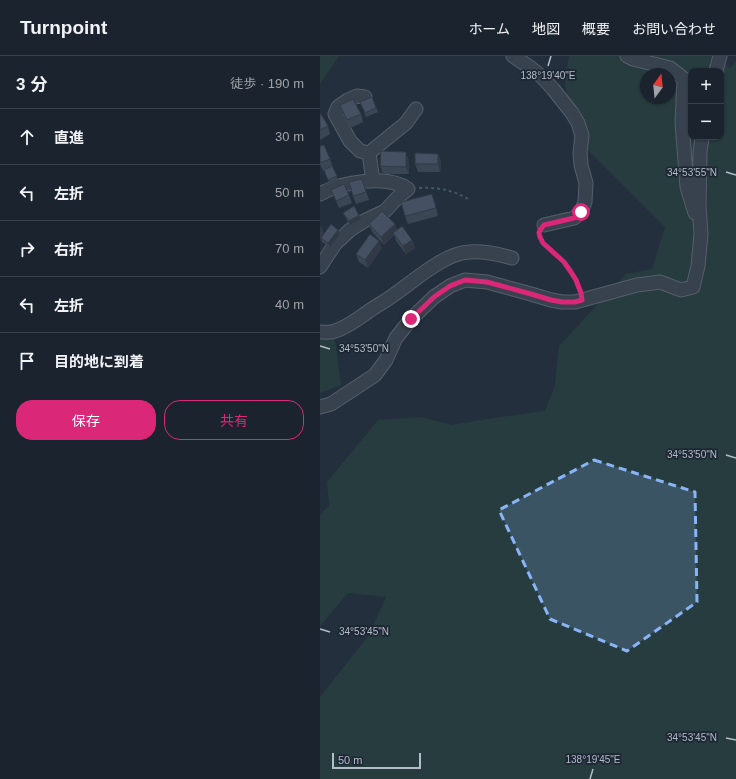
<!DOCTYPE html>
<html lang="ja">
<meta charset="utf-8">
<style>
:root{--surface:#1b232e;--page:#242b36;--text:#f1f3f6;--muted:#a0a4aa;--line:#39404a;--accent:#db2777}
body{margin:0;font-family:Helvetica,"Noto Sans JP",sans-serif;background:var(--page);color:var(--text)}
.controls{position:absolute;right:12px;top:12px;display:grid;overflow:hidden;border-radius:8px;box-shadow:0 1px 3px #0004}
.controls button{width:36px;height:36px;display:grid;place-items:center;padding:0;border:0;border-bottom:1px solid var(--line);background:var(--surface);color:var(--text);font:20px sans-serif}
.compass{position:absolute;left:320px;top:12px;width:36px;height:36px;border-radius:50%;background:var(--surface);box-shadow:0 1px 3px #0004;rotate:15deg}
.scale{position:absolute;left:12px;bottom:10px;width:89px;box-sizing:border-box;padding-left:4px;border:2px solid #b4bcc9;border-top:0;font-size:11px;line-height:14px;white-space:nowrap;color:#b4bcc9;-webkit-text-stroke:3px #1d2633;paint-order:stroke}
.stop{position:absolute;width:12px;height:12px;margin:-9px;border:3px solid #db2777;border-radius:50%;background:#fff}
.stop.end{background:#db2777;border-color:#fff;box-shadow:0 1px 4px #0008}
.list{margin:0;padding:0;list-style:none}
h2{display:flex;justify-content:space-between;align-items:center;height:52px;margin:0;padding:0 16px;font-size:17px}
h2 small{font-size:13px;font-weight:400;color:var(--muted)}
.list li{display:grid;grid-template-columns:26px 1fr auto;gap:12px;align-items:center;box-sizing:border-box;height:56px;padding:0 16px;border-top:1px solid var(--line)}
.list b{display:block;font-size:15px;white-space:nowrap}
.list em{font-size:13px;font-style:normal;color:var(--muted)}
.actions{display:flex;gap:8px;padding:12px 16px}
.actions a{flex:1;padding:9px 0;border:1px solid var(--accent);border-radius:16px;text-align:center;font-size:14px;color:var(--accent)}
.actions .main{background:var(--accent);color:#fff}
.icon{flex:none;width:22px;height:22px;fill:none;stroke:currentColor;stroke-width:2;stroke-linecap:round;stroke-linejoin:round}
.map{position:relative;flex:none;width:416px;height:723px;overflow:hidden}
header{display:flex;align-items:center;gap:24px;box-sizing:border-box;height:56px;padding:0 20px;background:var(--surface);border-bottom:1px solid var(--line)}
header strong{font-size:19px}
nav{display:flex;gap:22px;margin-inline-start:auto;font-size:14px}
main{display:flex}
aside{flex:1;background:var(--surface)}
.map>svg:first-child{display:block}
</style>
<header>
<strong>Turnpoint</strong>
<nav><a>ホーム</a><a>地図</a><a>概要</a><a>お問い合わせ</a></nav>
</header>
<main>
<aside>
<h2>3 分<small>徒歩 · 190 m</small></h2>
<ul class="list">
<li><svg class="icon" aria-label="ahead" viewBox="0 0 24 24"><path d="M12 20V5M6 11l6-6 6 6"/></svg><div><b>直進</b></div><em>30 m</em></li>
<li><svg class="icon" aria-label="left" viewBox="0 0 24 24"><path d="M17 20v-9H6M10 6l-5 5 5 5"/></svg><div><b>左折</b></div><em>50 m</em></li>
<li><svg class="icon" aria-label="right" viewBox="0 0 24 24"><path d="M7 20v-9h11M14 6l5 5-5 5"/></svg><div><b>右折</b></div><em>70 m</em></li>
<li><svg class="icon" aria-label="left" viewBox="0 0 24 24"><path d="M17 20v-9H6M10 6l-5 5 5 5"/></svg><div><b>左折</b></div><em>40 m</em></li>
<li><svg class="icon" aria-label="arrive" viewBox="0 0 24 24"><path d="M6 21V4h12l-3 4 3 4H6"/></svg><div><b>目的地に到着</b></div></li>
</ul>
<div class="actions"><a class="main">保存</a><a>共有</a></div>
</aside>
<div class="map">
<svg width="416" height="723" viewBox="0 0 416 723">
<rect width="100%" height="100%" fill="#242f3e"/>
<!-- green -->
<path fill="#263c3f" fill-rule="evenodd" d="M0,0H19L0,28Z
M249,0H392L410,12L416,6V723H0V641L49,579L66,541L28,537L0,570V459L9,449L7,426L58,364L102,361L132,369L180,361L225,355L235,329L239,290L306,218L332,213L345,171L272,98L253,81L245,25ZM371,15H401V81H371ZM326,18H350V42H326Z
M0,275L14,276L21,329L0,337Z"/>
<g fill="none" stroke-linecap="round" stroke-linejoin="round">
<defs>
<path id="street" d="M193,0L211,12L222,21L233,33L252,57L258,67L262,79L260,97L261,109L266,127L265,146L261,156L254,162L224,169
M307,0L313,3L350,12L364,23L362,67L367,131L375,157
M396,15L400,0
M45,41L37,40L28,44L18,51L15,58L30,85L40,95L49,97
M53,125L49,97L86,67L96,53
M0,138C21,126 67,118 88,133L79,140L65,155L44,165L30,174L15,188L0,211
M0,276C5,276 11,277 15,275C28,271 39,262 49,255C58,249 67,244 75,238C95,224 125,197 149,196C164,195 178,198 192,202
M0,351L11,348L55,319L66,304L76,282L91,263L114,241L130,230L145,224L167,226L211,238L231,244L242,246H255L317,229L340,226L361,234L373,231L378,210L381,178L379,149L380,96L382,81"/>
</defs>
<!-- street casing -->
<use href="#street" stroke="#565f6c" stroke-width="15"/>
<!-- path -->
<path stroke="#44595c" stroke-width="2" stroke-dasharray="3 3" stroke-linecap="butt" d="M99,132C118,131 133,134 150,144
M220,181C225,191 234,196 242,204C250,211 255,222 259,232"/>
<!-- street -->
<use href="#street" stroke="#38414e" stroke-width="13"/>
</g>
<!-- wall -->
<path fill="#3b4654" d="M52,41L58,56L46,61L40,46Z
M20,49L41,58L43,66L30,72L22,57Z
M0,58L8,70L10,78L0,84Z
M0,90L10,103L18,124L10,128L4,114L3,115L0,108Z
M118,98L121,106L120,116H98L95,108Z
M89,104V118H63L60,110Z
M42,123L49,144L36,148L33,140Z
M11,134L29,139L32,147L19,152Z
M115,146L118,160L88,168L85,160Z
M23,157L39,159L41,163L30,169L25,161Z
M49,168H75L77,174L92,184L95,192L86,198L76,185L74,179L64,189L52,176Z
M1,170L4,178H20L10,191L2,186L1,182Z
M59,185L62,192L48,212L39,206L36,198Z"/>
<!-- shaded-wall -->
<path fill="#303945" d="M86,96L89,104V118L86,111Z
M118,98L121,106L120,116L118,108Z
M112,138L115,146L118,160L116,152Z
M39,159L41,163L30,169L29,165Z
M75,168L77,176L73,177L74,179L64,189L61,181Z
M1,170L4,178L0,184V172Z
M18,174L20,178L10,191L8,187Z
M92,184L95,192L86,198L83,190Z
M59,185L62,192L48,212L45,204Z"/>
<!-- building -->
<path fill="#455162" stroke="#303945" d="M52,41L56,52L45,57L40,46Z
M33,43L41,58L27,64L20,49Z
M0,58H1L8,70L0,74Z
M4,89L10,103L0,107V90Z
M61,95L86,96V111L60,110Z
M95,97L118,98V108H95Z
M12,110L17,120L8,124L4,114Z
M42,123L46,136L33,140L29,126Z
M24,128L29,139L16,145L11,134Z
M112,138L116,152L85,160L81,146Z
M34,150L39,159L29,165L23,157Z
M62,155L75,168L61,181L49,168Z
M11,168L18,174L8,187L1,182Z
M82,170L92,184L83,190L73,177Z
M50,178L59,185L45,204L36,198Z"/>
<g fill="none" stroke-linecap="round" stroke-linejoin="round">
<!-- route -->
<path stroke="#db2777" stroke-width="5" d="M91,263L114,241L130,230L145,224L167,226L211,238L231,244L242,246H255L262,244L261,237L256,224L251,216L244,206L223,187L220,181L219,177L220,174L224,169L254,162L261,156"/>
</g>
<!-- marked area -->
<path fill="#8ab4f8" fill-opacity="0.2" stroke="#8ab4f8" stroke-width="3" stroke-dasharray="8 5" stroke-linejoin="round" d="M274,404L375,436L377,546L307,595L230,563L179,454Z"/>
<!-- ticks -->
<path fill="none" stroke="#b4bcc9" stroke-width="1.5" d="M228,10L231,0M406,116L416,119M0,290L10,293M406,399L416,402M0,573L10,576M406,682L416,684M270,723L273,713"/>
<g font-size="10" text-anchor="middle" fill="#b4bcc9" stroke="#1d2633" stroke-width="3.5" stroke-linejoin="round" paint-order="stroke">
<text x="228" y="23">138°19'40"E</text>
<text x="372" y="120">34°53'55"N</text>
<text x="44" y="296">34°53'50"N</text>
<text x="372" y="402">34°53'50"N</text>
<text x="44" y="579">34°53'45"N</text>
<text x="372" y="685">34°53'45"N</text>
<text x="273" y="707">138°19'45"E</text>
</g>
</svg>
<div class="controls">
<button>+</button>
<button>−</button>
</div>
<svg class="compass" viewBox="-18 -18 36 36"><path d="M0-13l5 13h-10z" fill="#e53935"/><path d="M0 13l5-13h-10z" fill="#a0a4aa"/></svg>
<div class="scale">50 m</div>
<div class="stop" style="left:261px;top:156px"></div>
<div class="stop end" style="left:91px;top:263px"></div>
</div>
</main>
